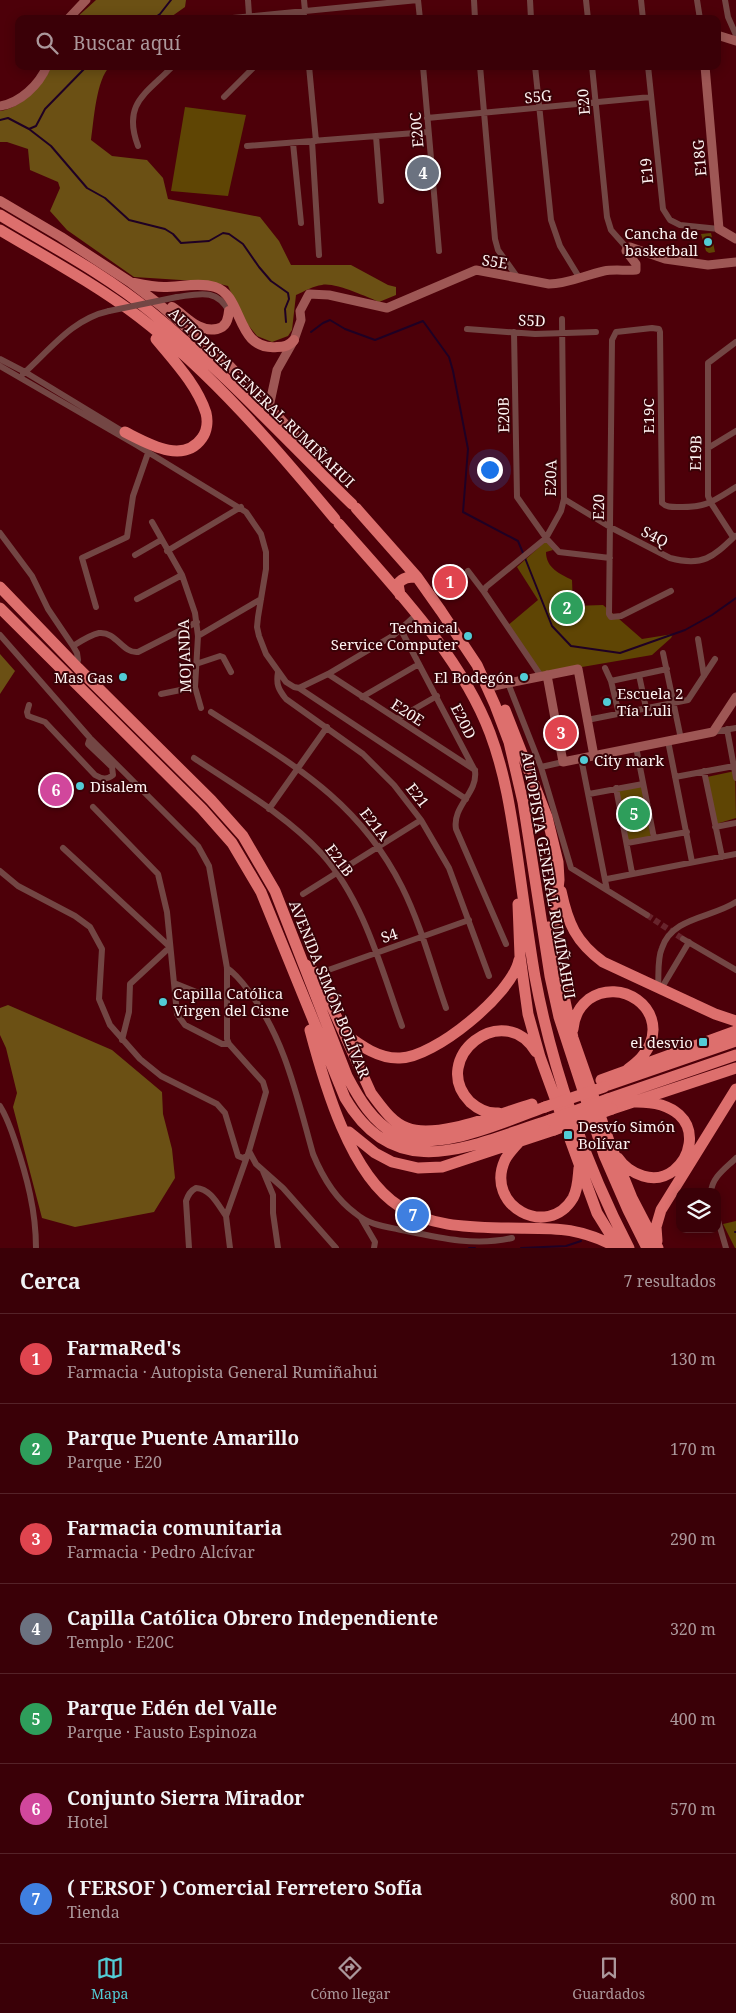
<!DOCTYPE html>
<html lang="es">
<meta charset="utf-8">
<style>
:root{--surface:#3a0007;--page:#410a11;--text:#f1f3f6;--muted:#ab979b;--line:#542228;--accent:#52ccd6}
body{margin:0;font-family:"Noto Serif",serif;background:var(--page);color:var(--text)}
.controls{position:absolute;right:15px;bottom:15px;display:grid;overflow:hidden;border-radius:10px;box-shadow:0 2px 12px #0003}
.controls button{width:45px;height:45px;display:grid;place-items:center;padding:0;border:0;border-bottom:1px solid var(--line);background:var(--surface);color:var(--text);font:25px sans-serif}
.you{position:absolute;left:489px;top:469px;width:18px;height:18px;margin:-12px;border:4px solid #fff;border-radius:50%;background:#1a73e8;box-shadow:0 0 0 8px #1a73e833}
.badge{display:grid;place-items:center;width:32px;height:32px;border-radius:50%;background:var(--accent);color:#fff;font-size:16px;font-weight:700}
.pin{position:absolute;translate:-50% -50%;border:2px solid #fff;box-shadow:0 1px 5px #0006}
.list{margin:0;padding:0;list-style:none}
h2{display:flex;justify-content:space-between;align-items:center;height:65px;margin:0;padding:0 20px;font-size:21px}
h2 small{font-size:16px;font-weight:400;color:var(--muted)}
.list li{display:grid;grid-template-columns:32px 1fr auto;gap:15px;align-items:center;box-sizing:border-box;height:90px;padding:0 20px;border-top:1px solid var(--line)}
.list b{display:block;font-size:19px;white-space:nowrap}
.list p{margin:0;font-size:16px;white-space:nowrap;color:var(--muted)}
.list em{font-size:16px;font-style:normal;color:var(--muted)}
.icon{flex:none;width:28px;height:28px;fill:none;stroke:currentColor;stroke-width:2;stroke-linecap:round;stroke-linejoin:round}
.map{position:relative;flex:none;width:736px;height:1248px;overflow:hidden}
.search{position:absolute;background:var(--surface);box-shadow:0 2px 12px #0003;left:15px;right:15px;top:15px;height:55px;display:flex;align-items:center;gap:12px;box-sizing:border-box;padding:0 18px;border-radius:10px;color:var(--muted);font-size:19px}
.sheet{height:695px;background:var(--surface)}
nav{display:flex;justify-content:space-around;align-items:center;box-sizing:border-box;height:70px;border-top:1px solid var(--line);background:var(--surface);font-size:14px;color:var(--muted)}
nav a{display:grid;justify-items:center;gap:2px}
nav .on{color:var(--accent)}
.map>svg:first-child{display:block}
</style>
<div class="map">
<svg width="736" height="1248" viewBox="0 0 736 1248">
<rect width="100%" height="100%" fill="#4d0009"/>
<!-- built -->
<path fill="#5a020e" d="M612,694L615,708L602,710L600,697Z"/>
<!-- green -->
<path fill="#5f4504" d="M185,107L246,115L228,196L171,191Z
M711,233L715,252L709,253L706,251L701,234Z
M546,541L553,550L546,552C546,568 560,574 572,580L573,606L603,605L642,639L673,634L671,638L652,655L582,667L541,676L507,626L538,600L517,567Z
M735,771L736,818L716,824L707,777Z
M642,786L651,838L628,841L616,790Z
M736,1221V1248H735L723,1224Z"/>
<!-- forest -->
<path fill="#6b5014" d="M96,0H186L185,7L168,19H75Z
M52,66H110C96,80 94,120 91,140L112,156L147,160L163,178L168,199L260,217L279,241L291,265H351L388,285L396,287V295L379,302C367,297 334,282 322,285C313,286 305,291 296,295L292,330L288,336L272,342L257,336L244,320L228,286L212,282L134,277L67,230L50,211L60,188L58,182L30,170L28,149L7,142H0V111C22,108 43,85 52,66Z
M0,654L15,671L0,694Z
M8,1005L112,1050L162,1092L163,1114L172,1149L175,1178L154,1212L75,1227L42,1218L13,1107L17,1093L6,1048L0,1035V1008Z"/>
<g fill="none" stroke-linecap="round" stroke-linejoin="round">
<!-- stream -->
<path stroke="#1f0024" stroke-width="2" d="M153,19L160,14L171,0
M0,120L8,118L29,129L51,146L87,188L105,198L129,220L165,229L173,234L181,243L209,241L223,233L229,234L243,244L259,267L271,281L288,293L289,299L285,309L286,322
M29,129L36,126L45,109L87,66
M311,332L323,323L330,320L345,329L375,340L423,321L449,357L453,371L468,449L463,512L518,541L523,553
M525,558L552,626L571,646L620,653L685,630L712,615L736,598
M735,1232H736
M469,1248H475
M521,1248L566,1246L581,1241"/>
<!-- street-tunnel -->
<path stroke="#67242c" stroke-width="6" stroke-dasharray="6 3" stroke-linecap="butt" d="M647,915L683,939"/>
<!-- street -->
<path stroke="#734644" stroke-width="6" d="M248,0L249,15
M418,0L420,19
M474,0L475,19
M530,0L531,19
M586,0L588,19
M641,0L643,19
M697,0L700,19
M725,0L728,17L736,35
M222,19L418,0
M302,19L305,11L304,0
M309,66L316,141
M423,66L439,251
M480,66L495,239L498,250L518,278
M535,66L551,220L560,246L579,277
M592,66L607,217L611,230L627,248
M648,66L663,209L670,220L680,225L719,229
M224,97L255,66
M427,118L651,97
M376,136L381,201
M312,141L319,255
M293,143L301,223
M138,146C122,103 146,94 173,66
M247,146L428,132
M177,297C199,294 216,288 229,311
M467,329L535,334L596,332
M514,332L517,497L546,538L559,552L610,558
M0,359L25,372L127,434
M0,366L138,446L246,512L261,534L266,552V569L258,617L257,627L259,636L266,654L286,682L294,687L299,688L466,799
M23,374C50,350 72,319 109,311
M708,448L736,431
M564,499L610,527L670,558C703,567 713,557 735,536
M152,522L182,575L195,613L198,636L195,687L201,708
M0,533L32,576L48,609L73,646L77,653L78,660L76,667
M733,537L711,503L708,496V363L736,342
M167,551L241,507
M135,555L161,540
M468,571L484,592
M671,591L621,616L611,617L609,614L612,340L616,332L652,328L659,329L660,332L662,503C666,507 671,507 677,507C706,508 712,502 736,487
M137,599L182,575
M96,607L82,558L127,537L133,496L148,453
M401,630L475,771C478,793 452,806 456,829L506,944
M0,635L90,738L198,846L209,866L227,968V1039L229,1044L263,1082L266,1092L249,1151L226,1216L230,1248
M198,636L261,599
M698,639L704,676
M73,646C81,641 90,635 99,633C116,631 123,654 138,652L197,622
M663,653L681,739
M196,664L220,656L223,657L231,672
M605,668L611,681L619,714
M278,672C276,684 278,689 286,699L363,754L394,785L421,820L449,868L489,976
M328,674L475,770
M639,675L646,708
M541,676L484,592L486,587L546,538L561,511L564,499L562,319
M611,681L667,669
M508,683L541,767L571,868L647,915
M299,688L328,674L394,635L416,615
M161,694L195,687
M362,697L419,664
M29,705L27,712L28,716L45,722L95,775C102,779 107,780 113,775L112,767L88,744L90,738
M211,712C290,763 358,799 402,887C421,925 432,968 446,1008
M397,719L437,696
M587,720L688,700L715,659
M727,729L736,778
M713,732L736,728
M668,741L692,862
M636,747L654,838
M194,758C237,787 286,815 322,854C364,901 381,968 402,1026
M581,758L607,890
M541,767L563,762
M704,771L722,857
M675,777L734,766
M616,788L632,873
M589,794L643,784
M93,807L158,874L167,912L177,1014L185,1025L222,1044H229
M269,809L327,727
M715,827L736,823
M627,843L687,832
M63,848L170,947L130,984L129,1012L122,1040
M0,871L18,886L75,916L90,927L102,949L99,999L110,1025L140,1059L161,1076L217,1104L225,1113L238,1156L243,1158L247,1156
M607,879L736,854
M303,894L421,820
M683,939L736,970
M227,968C236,974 242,982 248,990C285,1038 297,1097 313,1154C322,1176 336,1199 355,1213C368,1224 381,1226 397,1229C435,1237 473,1247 512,1238
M317,974L469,920
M174,983L209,997
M658,987C659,975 657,959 662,948C672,917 712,918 736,902
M661,989L689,942
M0,1106C7,1117 11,1129 15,1141C27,1177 36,1211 36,1248
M249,1151L256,1164L283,1188L336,1248
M263,1171L273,1195V1213L278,1248
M711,1192C712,1177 726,1168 736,1158
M717,1217L726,1248
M361,1218L375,1242L374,1248
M189,1248L186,1201C188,1195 190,1191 196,1188C211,1189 218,1205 226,1216"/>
<!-- secondary -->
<path stroke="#9e5755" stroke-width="9" d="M68,19L86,0
M717,35L736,41
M705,66L719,229L736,239
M0,106C20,103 39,85 47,66
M269,407L277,370L294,340L301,320L300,311L309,294L329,295L387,308L476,270L549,284C568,284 585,275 604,271C614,269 626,271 636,270V264L626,251L627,248L630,247L665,259L708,265L736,262
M547,675L563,762L713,732L736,697
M494,686L578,669L594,756"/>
<!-- primary -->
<path stroke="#bf6461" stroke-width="10" d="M0,201L61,237L130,282L160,305L226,362L299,439L316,464
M134,283C144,285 154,287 164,287C180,287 199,282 215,287C244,296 235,351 277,347C284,347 289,346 294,340
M172,307C186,316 198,333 217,329C226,327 228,320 229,311"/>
<!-- highway -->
<path stroke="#dd6f6d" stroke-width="11" d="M0,215C51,246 105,274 151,312C222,370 285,439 352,504
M0,230C47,258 95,284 139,317C212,373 276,448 335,519
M125,432C147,443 183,465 202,438C207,431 208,421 206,413C197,385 174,361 156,339
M356,508L417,577L441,611L477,665L495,705L509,742L523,802L550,976L559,1017L604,1155L628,1210L647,1248
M339,524C393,586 461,656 490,733C505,773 511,813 517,854C523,895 528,936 535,977C552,1068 586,1166 629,1248
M0,587L78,668L211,800L243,836L275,891L347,1076C359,1099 373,1122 395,1134C433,1156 507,1120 545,1107
M400,595L398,584C403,577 409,577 417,577
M0,608L202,809L232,843L261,892L345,1098C397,1187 473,1144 550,1120
M505,710L547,817L558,862L559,880L553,935
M561,891C568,924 576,942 603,962L715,1014L736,1021
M518,904L520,956L528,1014L540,1057L597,1213L618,1247
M549,927L573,1038L609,1141L632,1198L658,1248
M306,965L317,974L371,1093C381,1106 391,1122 407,1128C437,1140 501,1113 532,1104
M573,1029C574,1017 580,1006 589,999C621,977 665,1008 650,1044C645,1056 637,1062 627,1070
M310,1030C324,1083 350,1175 399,1206C429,1226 465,1227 501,1228C549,1229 574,1224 618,1248
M345,1034C361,1046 379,1059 400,1058C434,1058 512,994 519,960
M601,1080L736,1031
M608,1085L736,1041
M608,1099L736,1055
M612,1109L736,1068
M498,1113C487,1114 478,1109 470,1102C428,1059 503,998 536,1052
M349,1132L375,1153L392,1162L418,1168L442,1167L554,1130
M519,1142C514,1148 508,1154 505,1160C484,1206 548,1240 573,1198C578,1189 578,1178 579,1168
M618,1158C623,1166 633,1173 643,1176C690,1191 722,1100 634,1102
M657,1241L656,1227L661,1210L736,1089"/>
<!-- street-bridge -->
<path stroke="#734644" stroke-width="6" d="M109,311L177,297"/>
<!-- highway-bridge -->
<path stroke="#dd6f6d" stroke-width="11" d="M545,1107L604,1087
M550,1120L608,1099
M554,1130L612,1109"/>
</g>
<!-- markers -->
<g fill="#52ccd6" stroke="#3a0207" stroke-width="2">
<circle cx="708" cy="242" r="5"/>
<circle cx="468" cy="636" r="5"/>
<circle cx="123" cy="677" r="5"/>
<circle cx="524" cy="677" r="5"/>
<circle cx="607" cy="702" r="5"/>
<circle cx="584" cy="760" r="5"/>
<circle cx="80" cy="786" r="5"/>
<circle cx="163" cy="1002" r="5"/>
<rect x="698" y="1037" width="10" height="10" rx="2.5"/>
<rect x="563" y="1130" width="10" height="10" rx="2.5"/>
</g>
<g text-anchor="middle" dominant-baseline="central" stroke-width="4" stroke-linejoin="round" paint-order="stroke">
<!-- street labels -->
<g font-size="15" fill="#fcf2f1" stroke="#3a0207">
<text transform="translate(538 96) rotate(-6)">S5G</text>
<text transform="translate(583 102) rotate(-95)">E20</text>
<text transform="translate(416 130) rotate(-95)">E20C</text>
<text transform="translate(699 158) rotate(-95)">E18G</text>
<text transform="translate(646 171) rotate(-96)">E19</text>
<text transform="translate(495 261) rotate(9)">S5E</text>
<text transform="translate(532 320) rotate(2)">S5D</text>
<text transform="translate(262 397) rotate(44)">AUTOPISTA GENERAL RUMIÑAHUI</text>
<text transform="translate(503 415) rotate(-91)">E20B</text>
<text transform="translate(648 416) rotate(-90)">E19C</text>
<text transform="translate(695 453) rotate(-89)">E19B</text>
<text transform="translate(550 478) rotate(-89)">E20A</text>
<text transform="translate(598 507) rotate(-89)">E20</text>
<text transform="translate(655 536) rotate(27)">S4Q</text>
<text transform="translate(184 656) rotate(-92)">MOJANDA</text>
<text transform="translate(408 712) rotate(33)">E20E</text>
<text transform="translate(464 721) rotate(63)">E20D</text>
<text transform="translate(418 795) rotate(52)">E21</text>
<text transform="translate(375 824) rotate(52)">E21A</text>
<text transform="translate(340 860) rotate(53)">E21B</text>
<text transform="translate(549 875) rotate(80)">AUTOPISTA GENERAL RUMIÑAHUI</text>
<text transform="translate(389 935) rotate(-19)">S4</text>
<text transform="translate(330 989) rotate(68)">AVENIDA SIMÓN BOLÍVAR</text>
</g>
<!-- poi labels -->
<g font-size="15" fill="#fcf2f1" stroke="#3a0207" text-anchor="end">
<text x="698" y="233">Cancha de<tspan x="698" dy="17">basketball</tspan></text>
<text x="458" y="627">Technical<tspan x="458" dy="17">Service Computer</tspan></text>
<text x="113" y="677">Mas Gas</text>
<text x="514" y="677">El Bodegón</text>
<text x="617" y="693" text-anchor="start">Escuela 2<tspan x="617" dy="17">Tía Luli</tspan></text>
<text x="594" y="760" text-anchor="start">City mark</text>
<text x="90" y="786" text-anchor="start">Disalem</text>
<text x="173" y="993" text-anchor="start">Capilla Católica<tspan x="173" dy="17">Virgen del Cisne</tspan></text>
<text x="693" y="1042">el desvio</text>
<text x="578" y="1126" text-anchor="start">Desvío Simón<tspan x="578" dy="17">Bolívar</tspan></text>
</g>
</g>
</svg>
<div class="controls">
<button><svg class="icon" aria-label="layers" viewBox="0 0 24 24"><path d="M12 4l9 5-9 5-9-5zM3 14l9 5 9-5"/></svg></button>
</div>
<div class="you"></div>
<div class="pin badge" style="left:450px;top:582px;background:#e0444e">1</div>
<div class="pin badge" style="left:567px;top:608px;background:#2e9e5b">2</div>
<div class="pin badge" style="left:561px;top:733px;background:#e0444e">3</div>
<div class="pin badge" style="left:423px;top:173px;background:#6b7280">4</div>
<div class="pin badge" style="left:634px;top:814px;background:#2e9e5b">5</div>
<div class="pin badge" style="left:56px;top:790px;background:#d1479c">6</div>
<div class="pin badge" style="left:413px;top:1215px;background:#3f7fe0">7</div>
<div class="search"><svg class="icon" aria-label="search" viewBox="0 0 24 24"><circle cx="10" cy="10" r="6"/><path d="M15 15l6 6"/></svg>Buscar aquí</div>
</div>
<section class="sheet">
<h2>Cerca<small>7 resultados</small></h2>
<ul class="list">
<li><span class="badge" style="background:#e0444e">1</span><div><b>FarmaRed's</b><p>Farmacia · Autopista General Rumiñahui</p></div><em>130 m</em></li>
<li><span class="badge" style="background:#2e9e5b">2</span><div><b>Parque Puente Amarillo</b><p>Parque · E20</p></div><em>170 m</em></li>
<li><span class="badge" style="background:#e0444e">3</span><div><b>Farmacia comunitaria</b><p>Farmacia · Pedro Alcívar</p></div><em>290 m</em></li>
<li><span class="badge" style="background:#6b7280">4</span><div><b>Capilla Católica Obrero Independiente</b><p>Templo · E20C</p></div><em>320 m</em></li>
<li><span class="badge" style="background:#2e9e5b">5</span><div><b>Parque Edén del Valle</b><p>Parque · Fausto Espinoza</p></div><em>400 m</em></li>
<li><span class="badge" style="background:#d1479c">6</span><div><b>Conjunto Sierra Mirador</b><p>Hotel</p></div><em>570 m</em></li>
<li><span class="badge" style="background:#3f7fe0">7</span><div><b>( FERSOF ) Comercial Ferretero Sofía</b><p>Tienda</p></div><em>800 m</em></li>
</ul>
</section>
<nav>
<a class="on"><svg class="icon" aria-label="map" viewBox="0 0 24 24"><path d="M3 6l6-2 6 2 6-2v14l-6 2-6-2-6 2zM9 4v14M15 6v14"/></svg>Mapa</a>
<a><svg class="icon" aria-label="directions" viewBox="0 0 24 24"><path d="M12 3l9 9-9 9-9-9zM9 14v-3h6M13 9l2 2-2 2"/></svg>Cómo llegar</a>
<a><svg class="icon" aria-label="saved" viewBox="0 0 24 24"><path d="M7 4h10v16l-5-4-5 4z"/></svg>Guardados</a>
</nav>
